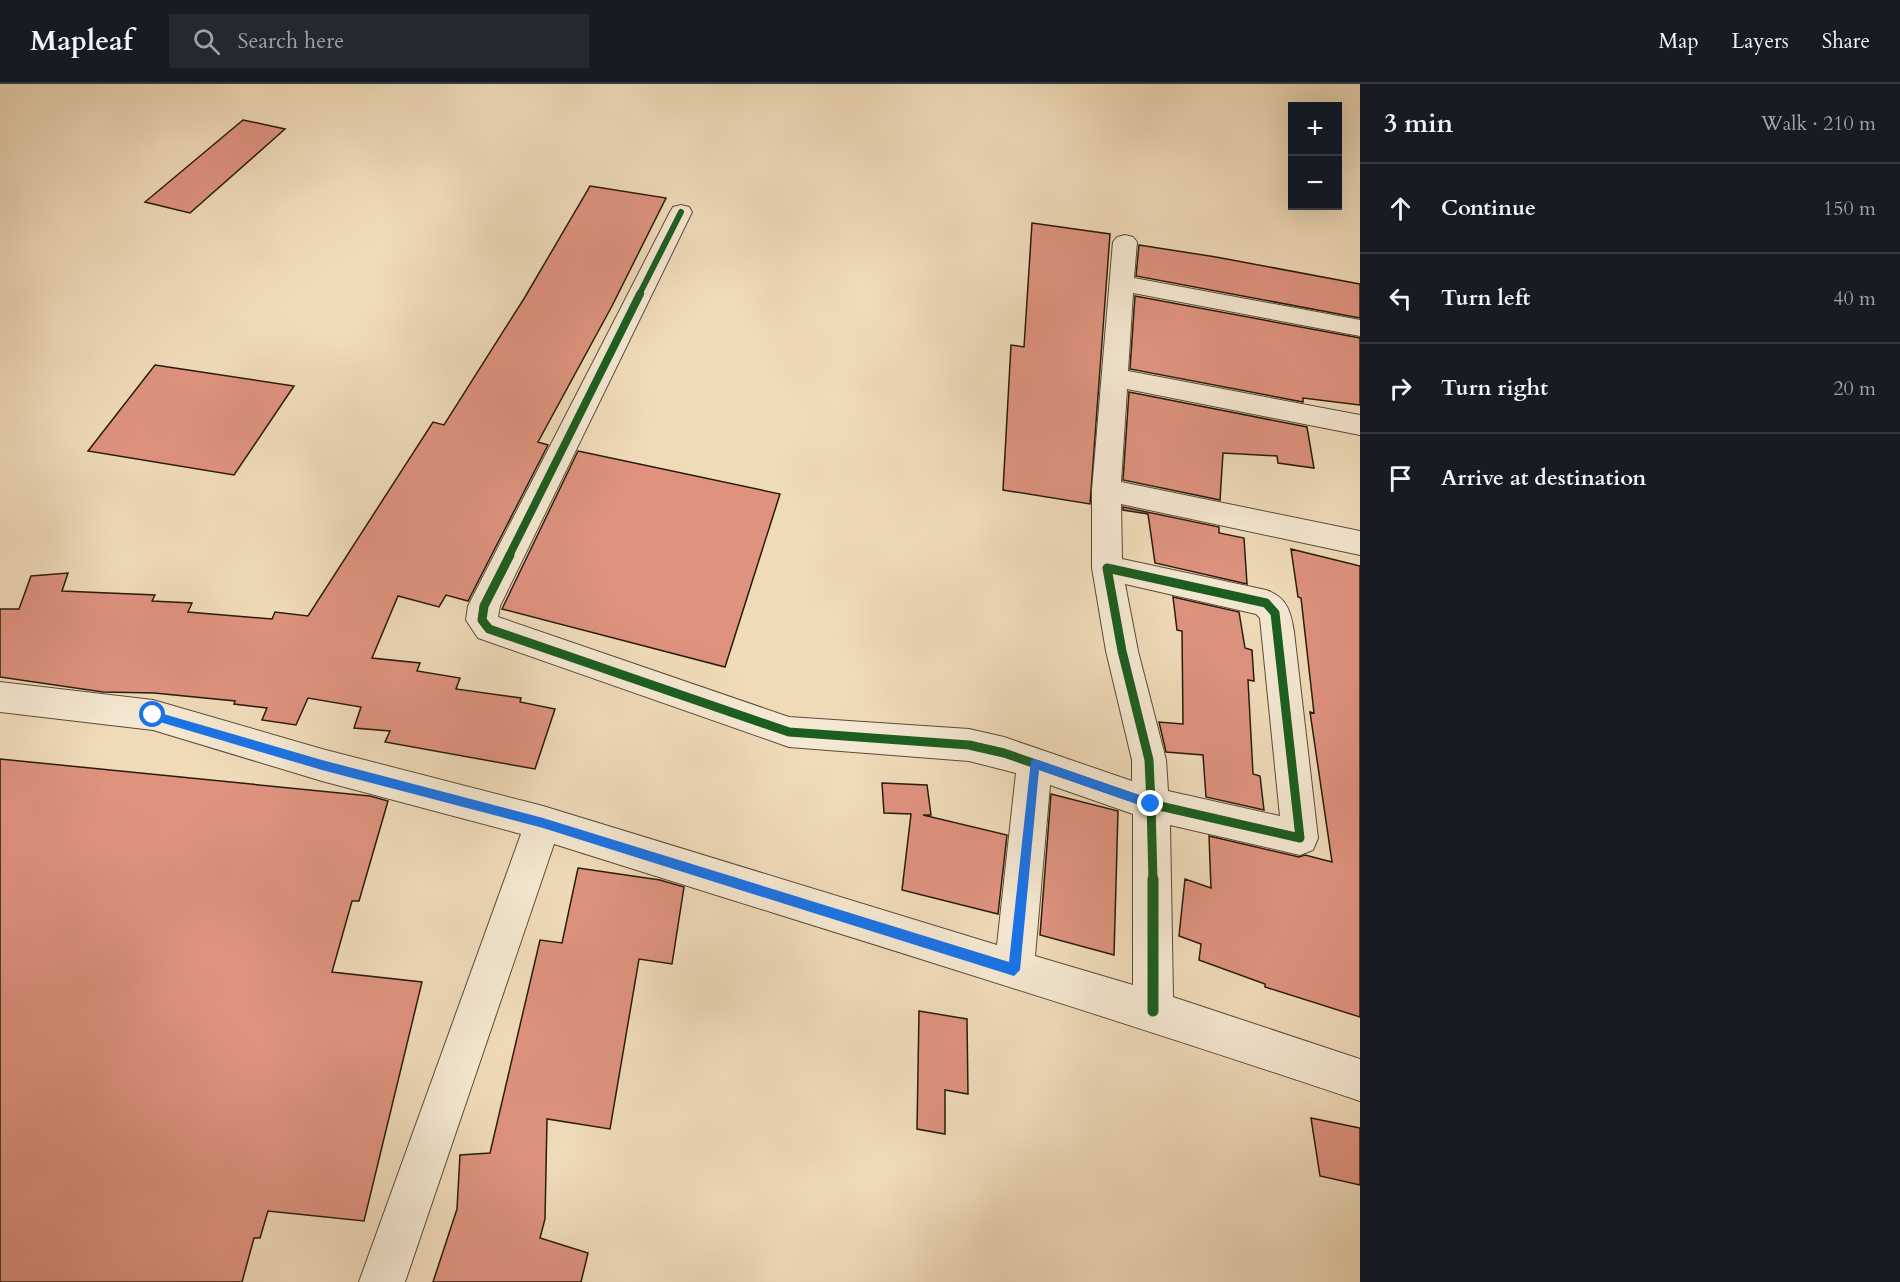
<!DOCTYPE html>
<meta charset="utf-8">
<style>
:root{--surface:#171b24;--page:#242831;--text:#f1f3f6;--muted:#9ea1a6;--line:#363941}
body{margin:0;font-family:Cardo,serif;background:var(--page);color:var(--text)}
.controls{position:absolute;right:18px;top:18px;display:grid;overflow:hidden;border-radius:0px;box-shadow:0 6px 24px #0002}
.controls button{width:54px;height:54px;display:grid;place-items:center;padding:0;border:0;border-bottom:2px solid var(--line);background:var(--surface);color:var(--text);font:30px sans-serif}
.stop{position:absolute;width:18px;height:18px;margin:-14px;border:4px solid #1a73e8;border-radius:50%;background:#fff}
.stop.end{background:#1a73e8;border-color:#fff;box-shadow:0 2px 6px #0008}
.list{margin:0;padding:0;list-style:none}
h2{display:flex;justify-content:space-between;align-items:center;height:78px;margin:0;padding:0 24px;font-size:26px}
h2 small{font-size:20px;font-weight:400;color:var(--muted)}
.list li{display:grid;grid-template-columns:39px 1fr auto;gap:18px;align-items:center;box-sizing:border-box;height:90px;padding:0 24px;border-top:2px solid var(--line)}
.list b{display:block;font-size:22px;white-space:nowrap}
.list em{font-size:20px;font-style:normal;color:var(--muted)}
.icon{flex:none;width:33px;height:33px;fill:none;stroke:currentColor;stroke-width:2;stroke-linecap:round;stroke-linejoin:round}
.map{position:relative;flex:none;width:1360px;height:1198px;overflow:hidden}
header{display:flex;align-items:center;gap:36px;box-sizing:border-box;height:84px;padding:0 30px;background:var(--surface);border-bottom:2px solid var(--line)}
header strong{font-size:28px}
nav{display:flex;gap:33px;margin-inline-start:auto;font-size:21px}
.search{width:420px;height:54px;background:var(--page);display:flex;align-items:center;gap:15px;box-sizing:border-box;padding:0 21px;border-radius:0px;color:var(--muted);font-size:22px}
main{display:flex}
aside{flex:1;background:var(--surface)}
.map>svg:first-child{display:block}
</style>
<header>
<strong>Mapleaf</strong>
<div class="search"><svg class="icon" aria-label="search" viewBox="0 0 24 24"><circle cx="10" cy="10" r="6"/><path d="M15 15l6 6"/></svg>Search here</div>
<nav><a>Map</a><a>Layers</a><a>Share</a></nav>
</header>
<main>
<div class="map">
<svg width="1360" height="1198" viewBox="0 0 1360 1198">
<rect width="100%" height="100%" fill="#f0dbb9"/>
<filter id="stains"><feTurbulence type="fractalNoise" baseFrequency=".00333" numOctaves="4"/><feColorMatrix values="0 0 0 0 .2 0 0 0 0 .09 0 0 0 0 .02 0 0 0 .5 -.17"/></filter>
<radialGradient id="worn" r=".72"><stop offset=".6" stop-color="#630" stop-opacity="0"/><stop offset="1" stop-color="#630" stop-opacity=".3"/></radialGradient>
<!-- building -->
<path fill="#df937f" stroke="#281b0c" stroke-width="1.5" d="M243,36L285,45L190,129L145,118Z
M590,102L666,114L612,222L538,358L548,361L468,517L446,511L439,523L398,512L372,574L420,579L417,587L460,594L456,605L521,614L520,618L555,625L535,685L385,658L390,647L354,644L361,623L308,614L296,641L262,636L267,624L234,620L235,617L154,609L103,608L0,593V525H19L31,492L68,489L62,507L155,511L152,517L192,519L188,528L272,535L275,528L308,532L433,338L444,341L525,213Z
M1032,139L1110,150L1090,420L1003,406L1011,261L1024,263Z
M1139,161L1216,173L1360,200V234L1136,192Z
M1135,212L1360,254V321L1303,314V318L1130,285Z
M155,281L294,302L234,391L88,367Z
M1129,308L1307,343L1314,384L1278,379L1277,372L1223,369L1220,416L1123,396Z
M578,367L780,410L725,583L502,525Z
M1123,423L1219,443V449L1244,454L1247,500L1155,479L1148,430L1123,426Z
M1291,465L1360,482V933L1265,903V900L1199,876L1201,860L1179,852L1185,795L1211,804L1209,752L1299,773L1305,771L1332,778L1310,628L1314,629L1301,514L1298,513Z
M1173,513L1239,528L1245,564L1252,566L1254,597L1248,596L1253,690L1260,692L1264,726L1206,713L1203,671L1166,668L1159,638L1183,640L1182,547L1177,546Z
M0,675L370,712L388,717L359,817H352L332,888L422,898L364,1137L268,1127L260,1154H254L242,1198H0Z
M882,699L927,701L931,731H923L1007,751L998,830L902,806L911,730L884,729Z
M1051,710L1118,727L1114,871L1040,851Z
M578,784L660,796L684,803L672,880L639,875L610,1045L547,1035L545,1135L540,1154L588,1169L581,1198H433L457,1125L460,1071L490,1069L540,856L562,859Z
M919,927L967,935L968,1010L945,1006V1050L917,1045Z
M1311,1034L1360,1044V1101L1320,1092Z"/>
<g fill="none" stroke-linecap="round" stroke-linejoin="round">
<defs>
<path id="street" d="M681,121L689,123L692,128L500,522L498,533L789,633L969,645L1004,653L1132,697V676L1106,567L1092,484V406L1113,158L1117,153L1125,151L1133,153L1137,158L1134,194L1360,236V252L1133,209L1128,287L1360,331V351L1127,305L1121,398L1360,447V471L1121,420L1122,475L1266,506C1287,513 1291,528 1294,548L1318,754L1313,766L1300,771L1170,741L1173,913L1360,975V1017C1093,927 823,845 554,760L405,1198H359L521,750L322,697L153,646L0,628V598L153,616L322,665L543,722L997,861L1016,689L969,677L789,663L478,554L466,536L468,522L670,128L673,123ZM1125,500L1256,530L1260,534L1280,732L1168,707L1166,676L1138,567ZM1050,701L1133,730V901L1035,872Z"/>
</defs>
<!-- street casing -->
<use href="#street" stroke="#5a4b37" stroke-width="2"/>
<!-- street -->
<use href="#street" fill="#f5e8d2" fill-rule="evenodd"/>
<defs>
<path id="cycleway-far3" d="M639,211L681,128"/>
<path id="cycleway-far2" d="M509,472L640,210"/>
<path id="cycleway-far1" d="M510,471L484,522L482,536L489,545L789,648L969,661L1004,669L1151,720
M1107,484L1266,519L1275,529L1300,754L1151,720L1149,676L1122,567Z
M1151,720L1153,796"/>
<path id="cycleway" d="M1153,795V927"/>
</defs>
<!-- cycleway-far3 casing -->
<use href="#cycleway-far3" stroke="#f5e8d2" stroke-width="8"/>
<!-- cycleway-far2 casing -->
<use href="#cycleway-far2" stroke="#f5e8d2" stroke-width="10"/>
<!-- cycleway-far1 casing -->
<use href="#cycleway-far1" stroke="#f5e8d2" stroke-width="13"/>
<!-- cycleway casing -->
<use href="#cycleway" stroke="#f5e8d2" stroke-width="15"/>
<!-- cycleway-far3 -->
<use href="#cycleway-far3" stroke="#1b5e20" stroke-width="6"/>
<!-- cycleway-far2 -->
<use href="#cycleway-far2" stroke="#1b5e20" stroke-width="8"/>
<!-- cycleway-far1 -->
<use href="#cycleway-far1" stroke="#1b5e20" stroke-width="9"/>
<!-- cycleway -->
<use href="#cycleway" stroke="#1b5e20" stroke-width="11"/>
</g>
<!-- route -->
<path fill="#1a73e8" d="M153,627L322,676L543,734L1009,878L1031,676L1035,675L1151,715L1156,720L1151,725L1039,686L1020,886L1014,892L543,744L322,686L153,636L148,631Z"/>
<rect width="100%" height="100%" filter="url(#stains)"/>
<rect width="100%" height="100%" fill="url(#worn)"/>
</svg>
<div class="controls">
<button>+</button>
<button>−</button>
</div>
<div class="stop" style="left:153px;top:631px"></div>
<div class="stop end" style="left:1151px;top:720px"></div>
</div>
<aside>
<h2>3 min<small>Walk · 210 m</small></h2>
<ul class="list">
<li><svg class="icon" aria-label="ahead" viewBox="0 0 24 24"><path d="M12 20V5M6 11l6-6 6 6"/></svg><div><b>Continue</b></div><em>150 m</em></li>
<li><svg class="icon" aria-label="left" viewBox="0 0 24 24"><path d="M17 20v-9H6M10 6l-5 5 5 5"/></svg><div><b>Turn left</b></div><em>40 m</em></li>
<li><svg class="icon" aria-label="right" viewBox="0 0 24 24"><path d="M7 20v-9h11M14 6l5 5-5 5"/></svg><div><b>Turn right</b></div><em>20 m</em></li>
<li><svg class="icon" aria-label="arrive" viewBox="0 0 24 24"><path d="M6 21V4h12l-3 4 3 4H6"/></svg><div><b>Arrive at destination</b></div></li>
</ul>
</aside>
</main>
